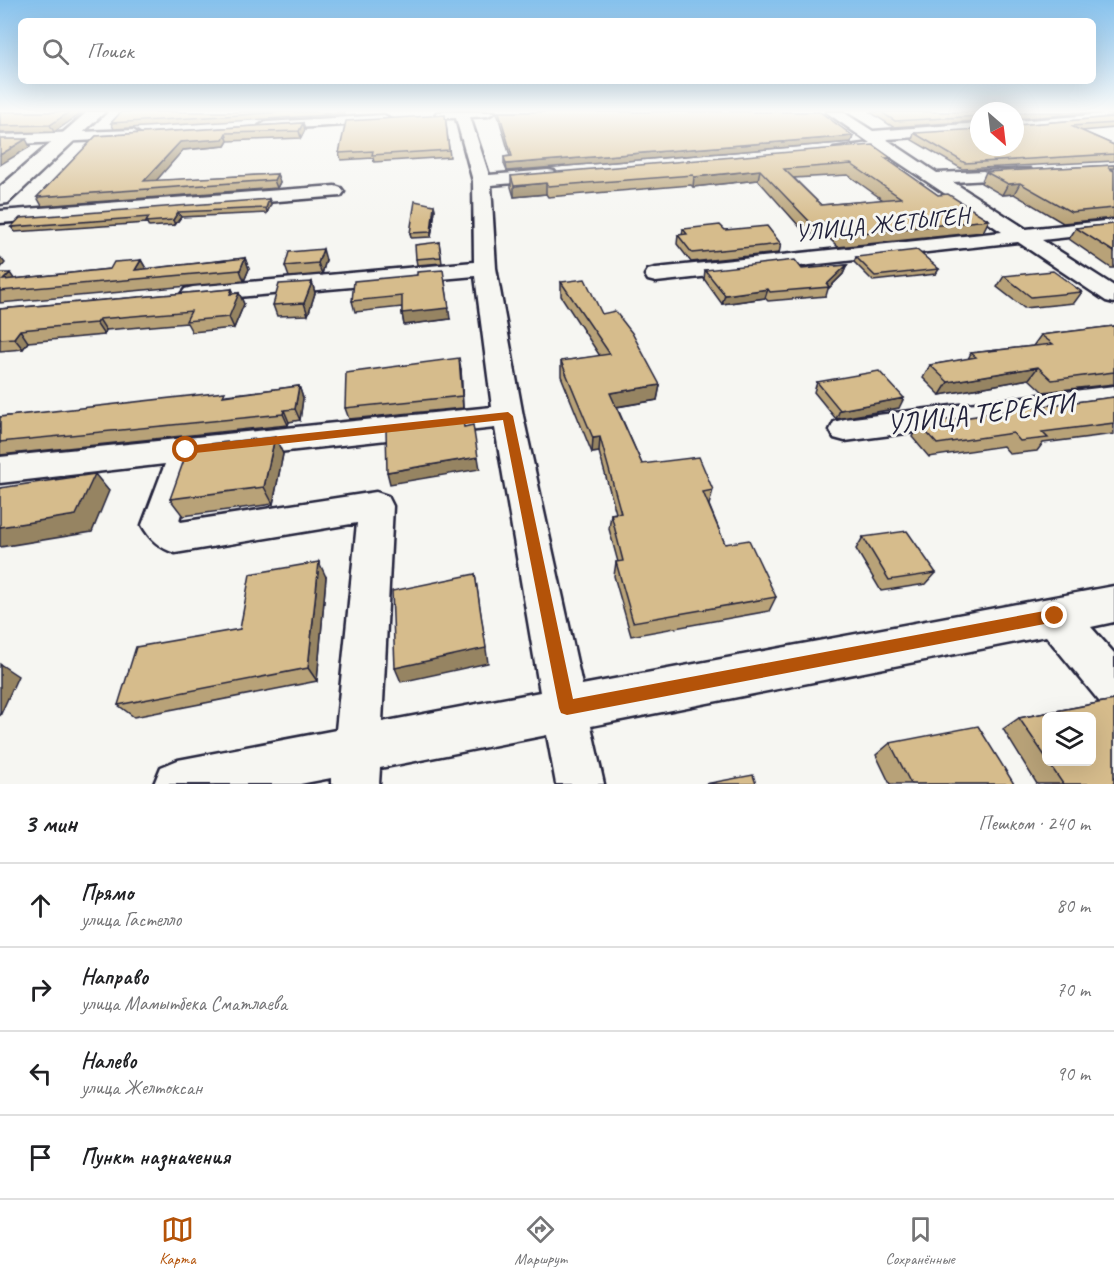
<!DOCTYPE html>
<html lang="ru">
<meta charset="utf-8">
<style>
:root{--surface:#fff;--page:#f6f6f6;--text:#202124;--muted:#757577;--line:#e0e0e0;--accent:#b45309}
body{margin:0;font-family:Caveat,sans-serif;background:var(--page);color:var(--text)}
.controls{position:absolute;right:18px;bottom:18px;display:grid;overflow:hidden;border-radius:9px;box-shadow:0 6px 24px #0002}
.controls button{width:54px;height:54px;display:grid;place-items:center;padding:0;border:0;border-bottom:2px solid var(--line);background:var(--surface);color:var(--text);font:30px sans-serif}
.compass{position:absolute;left:970px;top:102px;width:54px;height:54px;border-radius:50%;background:var(--surface);box-shadow:0 6px 24px #0002;rotate:152deg}
.stop{position:absolute;width:18px;height:18px;margin:-14px;border:4px solid #b45309;border-radius:50%;background:#fff}
.stop.end{background:#b45309;border-color:#fff;box-shadow:0 2px 6px #0008}
.list{margin:0;padding:0;list-style:none}
h2{display:flex;justify-content:space-between;align-items:center;height:78px;margin:0;padding:0 24px;font-size:26px}
h2 small{font-size:20px;font-weight:400;color:var(--muted)}
.list li{display:grid;grid-template-columns:39px 1fr auto;gap:18px;align-items:center;box-sizing:border-box;height:84px;padding:0 24px;border-top:2px solid var(--line)}
.list b{display:block;font-size:22px;white-space:nowrap}
.list p{margin:0;font-size:20px;white-space:nowrap;color:var(--muted)}
.list em{font-size:20px;font-style:normal;color:var(--muted)}
.icon{flex:none;width:33px;height:33px;fill:none;stroke:currentColor;stroke-width:2;stroke-linecap:round;stroke-linejoin:round}
.map{position:relative;flex:none;width:1114px;height:784px;overflow:hidden}
.search{position:absolute;background:var(--surface);box-shadow:0 6px 24px #0002;left:18px;right:18px;top:18px;height:66px;display:flex;align-items:center;gap:15px;box-sizing:border-box;padding:0 21px;border-radius:9px;color:var(--muted);font-size:22px}
.sheet{height:414px;background:var(--surface)}
nav{display:flex;justify-content:space-around;align-items:center;box-sizing:border-box;height:84px;border-top:2px solid var(--line);background:var(--surface);font-size:16px;color:var(--muted)}
nav a{display:grid;justify-items:center;gap:3px}
nav .on{color:var(--accent)}
.map>svg:first-child{display:block}
</style>
<div class="map">
<svg width="1114" height="784" viewBox="0 0 1114 784">
<rect width="100%" height="100%" fill="#f6f6f2"/>
<filter id="ink" filterUnits="userSpaceOnUse"><feTurbulence type="fractalNoise" baseFrequency=".0167" numOctaves="2"/><feDisplacementMap in="SourceGraphic" scale="12" xChannelSelector="R" yChannelSelector="G"/><feConvolveMatrix kernelMatrix="1 2 1 2 8 2 1 2 1" color-interpolation-filters="sRGB"/></filter>
<g filter="url(#ink)">
<g fill="none" stroke-linecap="round" stroke-linejoin="round">
<defs>
<path id="minor" d="M437,112H495L488,116L470,117L489,175L548,170L554,171L557,175L554,179L548,180L491,185L496,268L523,416L582,685L1114,586V622L1091,627L1114,653V708L1099,701L1046,636L591,726L604,784H556L547,735L380,768L379,784H331V778L300,784H154L161,767L178,760L336,730L357,523L175,553C160,548 150,540 142,525L165,464L0,483V457L492,407L475,276L193,301L185,299L181,294L185,289L193,287L474,262L473,181L456,118H437L435,115ZM495,428L540,692L382,722L393,506L388,496L376,492L181,522L179,520L198,461Z
M826,112H843L873,131L979,123V133L886,139L937,173L1030,169L1033,173L1030,177L1024,178L953,182L1026,229L1114,220V232L1042,240L1114,286V303L1106,301L1018,242L656,282L648,280L645,275L648,270L656,268L1002,232L883,152L834,154L832,151L834,148L870,143Z
M1105,114L1110,115L1112,118L1110,121L1015,129V121Z
M384,115L391,119L389,122L266,130L259,126L266,122Z
M133,130L141,135L138,138L0,145V135Z
M335,186L341,188L344,192L341,196L0,223V211Z
M1114,386V406L845,441L834,438L830,430L834,422L845,419Z"/>
<path id="major" d="M87,112H105L8,203L0,204V187Z"/>
</defs>
<!-- minor casing -->
<use href="#minor" stroke="#22223b" stroke-width="5"/>
<!-- major casing -->
<use href="#major" stroke="#22223b" stroke-width="5"/>
<!-- minor -->
<use href="#minor" fill="#f6f6f2" fill-rule="evenodd"/>
<!-- major -->
<use href="#major" fill="#f6f6f2" fill-rule="evenodd"/>
</g>
<!-- wall -->
<path fill="#b8a278" stroke="#22223b" stroke-width="1.5" fill-rule="evenodd" d="M0,112H83L54,132L0,133Z
M121,112H344V114L114,129L111,123Z
M497,112H820L853,136L851,142L507,171L504,164V157L510,156Z
M870,112H979V121L893,127Z
M1015,112H1100L1017,119L1016,123L1018,125L1114,117L1105,112H1114V128L1082,131L1114,145V161L962,169L912,140L914,133L979,147Z
M445,115L450,157L374,162L373,158L341,160L339,153Z
M303,123L305,130L301,138L228,141L225,146L183,150L155,181L277,174L280,182L277,188L42,206L37,197L96,136Z
M891,158L890,161L938,195L989,220L983,232L838,247L824,233L807,235L758,180L693,187L691,185L548,197L546,194L514,197L511,187V176ZM848,175L883,200L821,205L794,178Z
M1114,165V218L1063,223L1014,194L1002,195L981,183L986,172Z
M269,199L271,204L267,213L181,217L175,225L149,227L147,223L15,232L11,227Z
M434,205L435,210L431,237L411,238L410,233Z
M1114,224V268H1111L1069,239L1076,228Z
M683,229L725,230L781,244L779,253L691,262L677,244L678,235H682Z
M439,242L442,263L417,265L416,259Z
M856,257L939,269L936,274L873,281L854,262Z
M245,258L249,269L244,281L0,303V273L14,279L110,269L141,260L146,269Z
M326,260L322,274L289,277L285,266Z
M847,265L843,274L828,289L826,296L768,301L765,298L722,304L704,279L705,270L802,269Z
M417,275L450,319L404,325L402,313V307L355,312L352,301Z
M1004,276L1082,292L1074,303L1024,308L997,287Z
M312,282L315,293L308,315L277,316L273,305Z
M561,282L602,314L660,385L657,400L617,407L642,464L713,490L709,505L725,544L776,597L769,611L631,636L614,576L616,562H618L609,529L611,514L616,513L599,452L592,453L561,376V361L600,356L561,296Z
M232,289L234,293H239L244,304L234,328L192,332L187,323L106,330L104,335L28,342L23,349L0,351V309Z
M1114,326V384L1043,392L1029,379L940,395L923,378L930,365L968,359L971,353L1033,346L1041,335Z
M461,369L463,408L349,419L345,408Z
M817,382L899,408L836,419L814,392Z
M299,386L303,398L300,420L289,422L288,425L0,455V417L226,395Z
M1114,397V434L1043,443L1037,451L1010,454L1003,446L929,457L912,437L919,424L980,416L981,414Z
M275,437L283,454L273,504L183,516L170,499Z
M863,537L936,573L926,584L881,591L856,549Z
M326,577L317,681L134,717L118,705L240,629Z
M1114,700V784H1037L1003,729L1019,718ZM1047,717H1092V762H1047Z
M890,743L1014,784H890L876,755Z"/>
<!-- shaded-wall -->
<path fill="#968462" stroke="#22223b" stroke-width="1.5" d="M69,112H83L54,132L50,125Z
M303,123L305,130L301,138L299,131Z
M226,133L228,141L225,146L183,150L148,190L144,181L180,142Z
M853,136L851,142L507,171L506,164Z
M26,139L30,147L0,165V155Z
M760,170L758,180L693,187L694,177Z
M277,174L280,182L277,188L274,180Z
M546,183V194L514,197V186Z
M1020,183L1014,194L1002,195L1008,184Z
M269,199L271,204L267,213L266,208Z
M434,205L435,210L431,237V232Z
M178,212L181,217L175,225L173,220Z
M323,249L326,260L322,274L318,263Z
M0,257L5,263L0,269Z
M245,258L249,269L244,281L240,270Z
M141,260L147,270H135Z
M847,265L843,274L828,289L829,287L827,284Z
M10,273L17,283L3,280Z
M445,281L450,319L404,325L402,313Z
M312,282L315,293L308,315L304,303Z
M232,289L236,299L239,293L244,304L234,328L229,317L230,294Z
M768,289L765,298L722,304L725,295Z
M99,319L106,330L104,335L96,323Z
M20,330L28,342L23,349L14,338Z
M459,358L461,369L463,408L462,396Z
M1038,367L1029,379L940,395L948,382Z
M660,385L657,400L609,408L610,393Z
M299,386L303,398L300,420L295,409Z
M904,398L899,408L836,419L840,410Z
M284,410L289,422L288,425L283,414Z
M275,437L283,454L273,504L264,487Z
M600,437L599,452L592,453L593,438Z
M478,457L480,469L390,484L387,472Z
M95,474L109,491L92,532L0,547V527Z
M319,562L326,577L317,681L308,668Z
M475,574L488,663L401,682L395,668Z
M0,664L18,676L0,716Z"/>
<!-- building -->
<path fill="#d6bc8c" stroke="#22223b" stroke-width="1.5" fill-rule="evenodd" d="M0,112H69L50,125L0,126Z
M121,112H286L111,123Z
M499,112H820L853,136L506,164L504,157L512,156Z
M881,112H979V116L895,121Z
M1015,112H1027L1018,113L1016,123L1018,125L1114,117V123L1071,126L1114,145V154L965,163L914,133L979,129V147H1015Z
M445,115L449,150L372,155L373,151L339,153L346,121Z
M303,123L299,131L226,133L223,139L180,142L144,181L277,174L274,180L37,197L96,136Z
M0,139H26L0,155Z
M873,145L891,158H885L938,195L948,194L989,220L842,235L828,222L811,223L760,170L694,177L693,175L548,186L546,183L514,186L511,176ZM851,164L901,198L821,205L784,169Z
M1114,165V168H1108L1114,171V208L1071,212L1020,183L1008,184L986,172Z
M269,199L266,208L178,212L173,220L146,222L149,217L11,227L20,218Z
M415,201L434,205L431,232L410,233Z
M1114,224V252L1076,228Z
M720,225L725,230L767,226L781,244L692,253L678,235L687,234L683,229Z
M439,242L441,257L416,259L415,245Z
M323,249L318,263L285,266L289,252Z
M917,250L939,269L875,276L856,257Z
M245,258L240,270L0,291V273H10L3,280L110,269L114,262L141,260L135,270Z
M795,260L802,269L847,265L827,284L829,287L770,292L768,289L725,295L705,270Z
M443,270L449,308L402,313V296L352,301L354,281L417,275V272Z
M1053,271L1082,292L1031,297L1004,276Z
M585,279L602,314L615,311L632,333L660,385L610,393L642,464L699,457L713,490L703,492L725,544L749,540L776,597L633,622L616,562L623,561L611,514L621,513L600,437L593,438L561,361L610,354L561,282Z
M312,282L304,303L273,305L279,284Z
M232,289L230,294L239,293L229,317L186,321L191,311L99,319L96,323L20,330L14,338L0,339V309Z
M1114,326V372L1052,380L1038,367L948,382L930,365L976,357L971,353L1053,344L1041,335Z
M459,358L462,396L345,408L346,373Z
M879,371L904,398L840,410L817,382Z
M299,386L295,409L284,410L283,414L0,442V417L225,392L223,396Z
M1114,397V423L1042,432L1048,438L1020,441L1013,433L937,444L919,424L983,415L981,414Z
M463,422L464,427L473,425L478,457L387,472L386,430Z
M275,437L264,487L170,499L189,446Z
M95,474L76,515L0,527V488Z
M907,531L936,573L889,580L863,537Z
M319,562L308,668L118,705L136,647L240,629L250,574Z
M475,574L486,648L395,668L392,591Z
M1114,700V784H1063L1048,762H1092V717H1047V759L1019,718Z
M978,726L1014,784H911L890,743Z
M753,775L756,784H705Z"/>
</g>
<!-- sky -->
<linearGradient id="sky" x2="0" y2="1"><stop stop-color="#85c1ed"/><stop offset="0.5" stop-color="#fbfbf9"/><stop offset="1" stop-color="#fbfbf9" stop-opacity="0"/></linearGradient>
<rect width="1114" height="222" fill="url(#sky)"/>
<!-- route -->
<path fill="#b45309" d="M508,412L513,416L573,699L1055,609L1060,611L1062,616L1060,620L1055,622L567,715L561,713L559,708L503,420L186,454L181,450L186,446Z"/>
<g text-anchor="middle" dominant-baseline="central" stroke-width="6" stroke-linejoin="round" paint-order="stroke">
<!-- far-street labels -->
<g font-size="24" fill="#22223b" stroke="#f6f6f2">
<text transform="translate(882 224) rotate(-6)">УЛИЦА ЖЕТЫГЕН</text>
</g>
<!-- street labels -->
<g font-size="28" fill="#22223b" stroke="#f6f6f2">
<text transform="translate(980 413) rotate(-7)">УЛИЦА ТЕРЕКТИ</text>
</g>
</g>
</svg>
<div class="controls">
<button><svg class="icon" aria-label="layers" viewBox="0 0 24 24"><path d="M12 4l9 5-9 5-9-5zM3 14l9 5 9-5"/></svg></button>
</div>
<svg class="compass" viewBox="-18 -18 36 36"><path d="M0-13l5 13h-10z" fill="#e53935"/><path d="M0 13l5-13h-10z" fill="#757577"/></svg>
<div class="stop" style="left:186px;top:450px"></div>
<div class="stop end" style="left:1055px;top:616px"></div>
<div class="search"><svg class="icon" aria-label="search" viewBox="0 0 24 24"><circle cx="10" cy="10" r="6"/><path d="M15 15l6 6"/></svg>Поиск</div>
</div>
<section class="sheet">
<h2>3 мин<small>Пешком · 240 m</small></h2>
<ul class="list">
<li><svg class="icon" aria-label="ahead" viewBox="0 0 24 24"><path d="M12 20V5M6 11l6-6 6 6"/></svg><div><b>Прямо</b><p>улица Гастелло</p></div><em>80 m</em></li>
<li><svg class="icon" aria-label="right" viewBox="0 0 24 24"><path d="M7 20v-9h11M14 6l5 5-5 5"/></svg><div><b>Направо</b><p>улица Мамытбека Сматлаева</p></div><em>70 m</em></li>
<li><svg class="icon" aria-label="left" viewBox="0 0 24 24"><path d="M17 20v-9H6M10 6l-5 5 5 5"/></svg><div><b>Налево</b><p>улица Желтоксан</p></div><em>90 m</em></li>
<li><svg class="icon" aria-label="arrive" viewBox="0 0 24 24"><path d="M6 21V4h12l-3 4 3 4H6"/></svg><div><b>Пункт назначения</b></div></li>
</ul>
</section>
<nav>
<a class="on"><svg class="icon" aria-label="map" viewBox="0 0 24 24"><path d="M3 6l6-2 6 2 6-2v14l-6 2-6-2-6 2zM9 4v14M15 6v14"/></svg>Карта</a>
<a><svg class="icon" aria-label="directions" viewBox="0 0 24 24"><path d="M12 3l9 9-9 9-9-9zM9 14v-3h6M13 9l2 2-2 2"/></svg>Маршрут</a>
<a><svg class="icon" aria-label="saved" viewBox="0 0 24 24"><path d="M7 4h10v16l-5-4-5 4z"/></svg>Сохранённые</a>
</nav>
